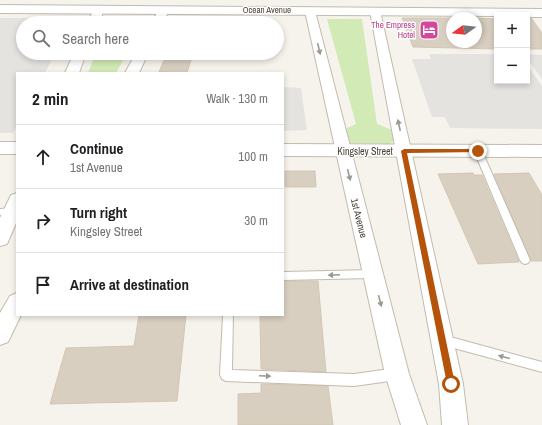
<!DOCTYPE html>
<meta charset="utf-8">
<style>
:root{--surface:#fff;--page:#f6f6f6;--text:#202124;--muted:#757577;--line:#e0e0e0}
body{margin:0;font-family:"Archivo Narrow",sans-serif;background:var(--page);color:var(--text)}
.controls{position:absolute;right:12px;top:12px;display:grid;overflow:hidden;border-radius:0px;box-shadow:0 2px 6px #0003}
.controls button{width:36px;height:36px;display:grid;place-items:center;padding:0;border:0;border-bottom:1px solid var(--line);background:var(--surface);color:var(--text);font:20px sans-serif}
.compass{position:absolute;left:446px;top:12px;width:36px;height:36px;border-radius:50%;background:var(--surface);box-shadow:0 2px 6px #0003;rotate:255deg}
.stop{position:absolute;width:12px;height:12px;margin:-9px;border:3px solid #b45309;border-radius:50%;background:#fff}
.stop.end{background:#b45309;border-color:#fff;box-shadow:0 1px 4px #0008}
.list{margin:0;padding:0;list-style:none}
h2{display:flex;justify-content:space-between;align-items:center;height:52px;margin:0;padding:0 16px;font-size:17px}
h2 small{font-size:13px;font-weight:400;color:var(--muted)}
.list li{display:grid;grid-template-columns:26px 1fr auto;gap:12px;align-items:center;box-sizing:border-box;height:64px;padding:0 16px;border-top:1px solid var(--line)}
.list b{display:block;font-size:15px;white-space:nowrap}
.list p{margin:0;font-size:13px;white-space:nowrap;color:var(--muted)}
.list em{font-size:13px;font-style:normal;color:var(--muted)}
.icon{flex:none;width:22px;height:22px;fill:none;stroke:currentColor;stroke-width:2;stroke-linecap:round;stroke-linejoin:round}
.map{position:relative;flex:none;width:542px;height:425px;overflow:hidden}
.search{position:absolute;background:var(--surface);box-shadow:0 2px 6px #0003;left:16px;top:16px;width:268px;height:44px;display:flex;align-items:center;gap:10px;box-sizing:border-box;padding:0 14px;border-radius:22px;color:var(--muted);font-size:15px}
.panel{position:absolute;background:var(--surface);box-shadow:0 2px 6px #0003;left:16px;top:72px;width:268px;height:244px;border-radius:0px}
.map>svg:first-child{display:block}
</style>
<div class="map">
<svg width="542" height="425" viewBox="0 0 542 425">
<rect width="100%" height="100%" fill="#f6f3ec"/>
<!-- green -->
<path fill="#d2eab5" d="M111,18H145L143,23H108Z
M327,19H362L377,124L392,130L394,141L389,144L351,143L347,140L345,129L356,124Z
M96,53H127L116,73H88Z"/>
<!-- parking -->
<path fill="#e5e3e0" d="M0,18H64L60,23H23V53H55L45,73H17V126L13,133H0Z
M429,54H497V81H527V65L542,86V129L450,128L445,117H432L412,59H431Z
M527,54L542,55V79L527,58Z
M283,87L301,88L307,130L283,131Z"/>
<!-- building -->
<path fill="#d8cfc1" stroke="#d3c7b4" d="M402,18H452V42H476V18L497,19V49L413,47Z
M527,18H531L542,33V49H527Z
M167,53H193L187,73L159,72Z
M285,171H315L316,187H285Z
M473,173L474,175H482L519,262L478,264L438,174Z
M529,173L542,195V261H531L494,174Z
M283,281H318L326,372L261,369L260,315H283Z
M139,315H186L177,401L50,404L66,348L134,346Z
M261,384L328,386L333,425H238V394L261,393Z"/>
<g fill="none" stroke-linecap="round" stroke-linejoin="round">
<defs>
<path id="service" d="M478,148L482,151L530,260L528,263L525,264L522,263L520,260L474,151Z
M12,208L16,211L15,213L0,215V209Z
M373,270L377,271L378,274L377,277L373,278L283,280V272Z
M223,315H233L232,370L354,374L397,368L401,370L403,374L401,378L397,380L354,386L226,381L222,379L220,375Z
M443,335L542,362V372L439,344L437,340L439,336Z"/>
<path id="minor" d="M99,7L104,10L99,23H87L95,8Z
M164,7L169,10L163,23H151L160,8Z
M310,8L315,11L409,374L427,425H401L385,374L305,11Z
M375,8L380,11L463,384L468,425H442L439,384L370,11Z
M74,53H86L79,73H65Z
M136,53H148L139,73H125Z
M17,193V221L7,244L0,246V218L11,195Z
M17,293V315H21L8,342L0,345V313L10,296Z"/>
<path id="tertiary" d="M0,5L542,9V17H527V15H497V16L0,13Z
M0,142H17V154H0Z
M283,144L542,145V157L283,156Z"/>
</defs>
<!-- service casing -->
<use href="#service" stroke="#c2bbae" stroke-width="2"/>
<!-- minor casing -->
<use href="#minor" stroke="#c2bbae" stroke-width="2"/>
<!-- tertiary casing -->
<use href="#tertiary" stroke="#c2bbae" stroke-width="2"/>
<!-- service -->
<use href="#service" fill="#fff" fill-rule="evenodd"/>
<!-- minor -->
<use href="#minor" fill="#fff" fill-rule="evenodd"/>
<!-- tertiary -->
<use href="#tertiary" fill="#fff" fill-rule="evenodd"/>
</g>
<!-- one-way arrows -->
<defs><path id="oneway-solid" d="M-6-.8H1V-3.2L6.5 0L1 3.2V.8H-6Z"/></defs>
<g fill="#9c9892">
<use href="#oneway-solid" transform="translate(319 49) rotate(77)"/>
<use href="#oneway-solid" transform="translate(399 125) rotate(-102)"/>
<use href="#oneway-solid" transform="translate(349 175) rotate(76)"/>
<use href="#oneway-solid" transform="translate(334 275) rotate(178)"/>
<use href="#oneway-solid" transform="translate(380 301) rotate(76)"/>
<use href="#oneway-solid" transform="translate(504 357) rotate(-165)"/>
<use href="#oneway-solid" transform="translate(265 376) rotate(2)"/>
</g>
<!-- route -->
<path fill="#b45309" d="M478,149L480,151V152L407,153L455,384L451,389L447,384L401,151L404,149Z"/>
<!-- icons -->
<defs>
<symbol id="hotel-square" viewBox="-11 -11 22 22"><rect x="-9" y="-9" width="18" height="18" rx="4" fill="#d1479c" stroke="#fff"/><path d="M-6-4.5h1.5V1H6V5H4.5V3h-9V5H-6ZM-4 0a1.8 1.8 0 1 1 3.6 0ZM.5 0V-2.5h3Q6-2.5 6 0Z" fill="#fff"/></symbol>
</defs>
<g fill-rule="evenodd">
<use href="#hotel-square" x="418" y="19" width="22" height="22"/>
</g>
<g text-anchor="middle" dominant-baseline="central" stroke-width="3" stroke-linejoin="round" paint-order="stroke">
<!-- far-street labels -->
<g font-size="9" fill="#4b4439" stroke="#fff">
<text x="267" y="10">Ocean Avenue</text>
</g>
<!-- far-hotel labels -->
<g font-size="9" fill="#b23c85" stroke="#fff" text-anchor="end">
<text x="415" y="25">The Empress<tspan x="415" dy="10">Hotel</tspan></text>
</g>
<!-- street labels -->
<g font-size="10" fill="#4b4439" stroke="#fff">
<text x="365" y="151">Kingsley Street</text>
<text transform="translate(359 218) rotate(76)">1st Avenue</text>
</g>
</g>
</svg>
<div class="controls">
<button>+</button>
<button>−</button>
</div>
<svg class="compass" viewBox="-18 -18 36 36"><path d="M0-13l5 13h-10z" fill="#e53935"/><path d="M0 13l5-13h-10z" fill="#757577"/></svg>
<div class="stop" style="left:451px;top:384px"></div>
<div class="stop end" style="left:478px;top:151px"></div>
<div class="search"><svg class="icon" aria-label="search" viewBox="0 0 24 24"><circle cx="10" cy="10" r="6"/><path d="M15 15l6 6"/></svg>Search here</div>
<section class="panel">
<h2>2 min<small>Walk · 130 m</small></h2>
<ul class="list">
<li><svg class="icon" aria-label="ahead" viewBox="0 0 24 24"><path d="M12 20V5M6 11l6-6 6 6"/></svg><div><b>Continue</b><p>1st Avenue</p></div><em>100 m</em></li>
<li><svg class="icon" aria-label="right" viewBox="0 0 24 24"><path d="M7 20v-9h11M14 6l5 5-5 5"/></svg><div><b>Turn right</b><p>Kingsley Street</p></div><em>30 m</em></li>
<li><svg class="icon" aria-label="arrive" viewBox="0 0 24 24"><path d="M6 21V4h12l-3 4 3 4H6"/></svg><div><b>Arrive at destination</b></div></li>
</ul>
</section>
</div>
